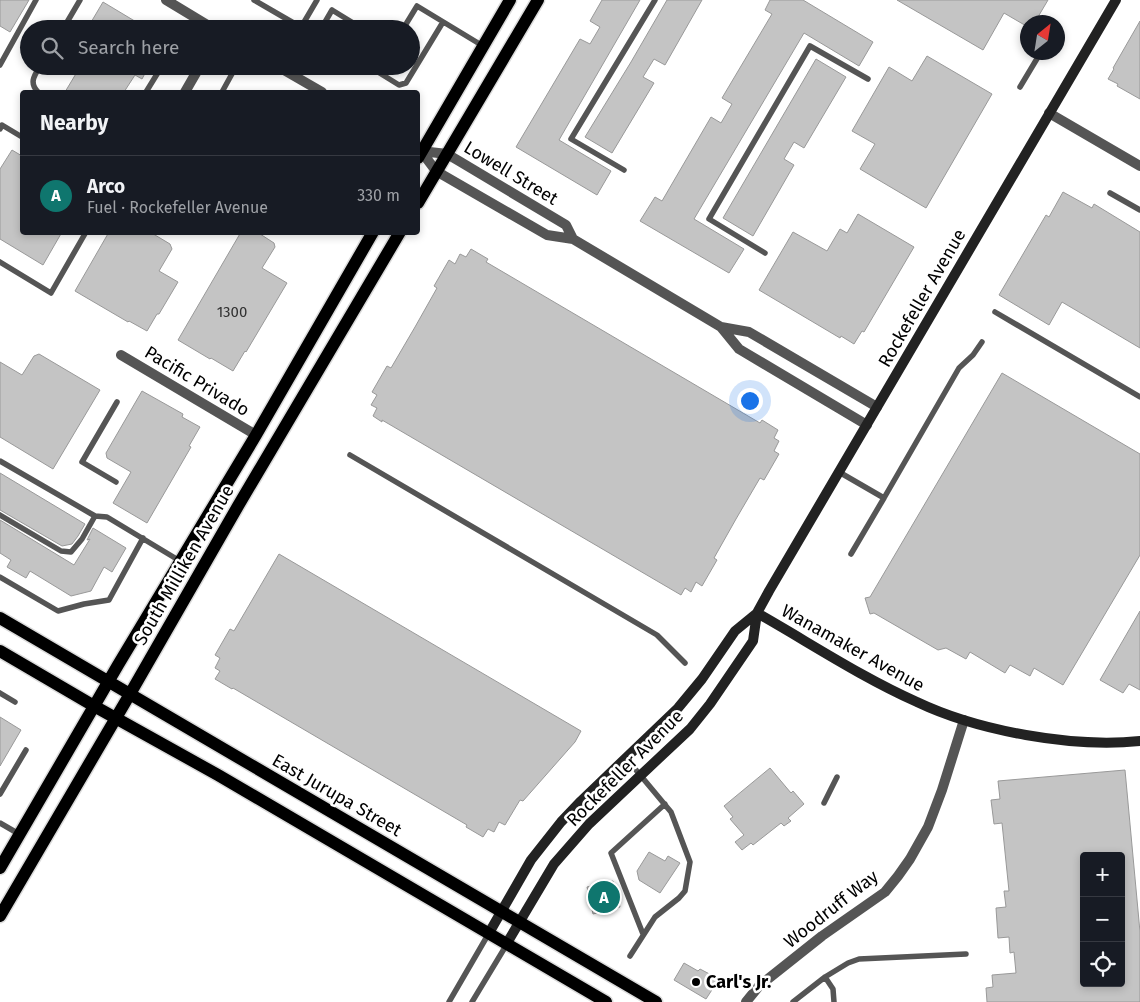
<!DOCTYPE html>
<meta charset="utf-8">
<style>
:root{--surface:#171b24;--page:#20242c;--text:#f1f3f6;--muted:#9ea1a6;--line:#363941;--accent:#0f766e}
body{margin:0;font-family:"Fira Sans",sans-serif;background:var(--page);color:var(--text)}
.controls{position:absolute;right:15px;bottom:15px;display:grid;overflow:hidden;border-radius:5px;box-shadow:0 2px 8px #0003}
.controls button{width:45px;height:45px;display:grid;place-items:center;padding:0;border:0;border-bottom:1px solid var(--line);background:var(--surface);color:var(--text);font:25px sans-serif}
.compass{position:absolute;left:1020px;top:15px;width:45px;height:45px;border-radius:50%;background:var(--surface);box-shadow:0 2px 8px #0003;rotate:30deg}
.you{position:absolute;left:749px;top:400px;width:18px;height:18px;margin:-12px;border:4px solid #fff;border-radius:50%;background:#1a73e8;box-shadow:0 0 0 8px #1a73e833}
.badge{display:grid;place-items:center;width:32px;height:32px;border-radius:50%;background:var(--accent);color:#fff;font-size:16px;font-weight:700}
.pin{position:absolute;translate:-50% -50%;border:2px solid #fff;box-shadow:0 1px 5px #0006}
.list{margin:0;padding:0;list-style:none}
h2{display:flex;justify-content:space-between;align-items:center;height:65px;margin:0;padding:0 20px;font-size:21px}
h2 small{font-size:16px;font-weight:400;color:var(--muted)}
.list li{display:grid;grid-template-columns:32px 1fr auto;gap:15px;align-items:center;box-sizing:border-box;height:80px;padding:0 20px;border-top:1px solid var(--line)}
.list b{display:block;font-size:19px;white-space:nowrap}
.list p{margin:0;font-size:16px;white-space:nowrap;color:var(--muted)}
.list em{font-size:16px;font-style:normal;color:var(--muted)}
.icon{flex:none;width:28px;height:28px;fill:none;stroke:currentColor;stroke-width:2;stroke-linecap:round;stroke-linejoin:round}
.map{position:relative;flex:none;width:1140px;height:1002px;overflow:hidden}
.search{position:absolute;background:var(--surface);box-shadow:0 2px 8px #0003;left:20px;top:20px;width:400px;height:55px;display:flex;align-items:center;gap:12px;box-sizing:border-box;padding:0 18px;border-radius:28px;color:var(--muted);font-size:19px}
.panel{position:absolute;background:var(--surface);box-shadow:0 2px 8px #0003;left:20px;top:90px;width:400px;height:145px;border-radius:5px}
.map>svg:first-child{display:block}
</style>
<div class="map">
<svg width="1140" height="1002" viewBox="0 0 1140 1002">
<rect width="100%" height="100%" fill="#fff"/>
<!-- building -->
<path fill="#c4c4c4" stroke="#999" fill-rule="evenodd" d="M0,0H29L10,32L0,26Z
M602,0H640L559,140L611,171L597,195L516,147L580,39L590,44L600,27L590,21Z
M667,0H702L665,65L654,59L643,77L654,83L612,153L585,137L631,62Z
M770,0H803L873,42L859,66L804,33L694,219L744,249L729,273L640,221L655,197L662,201L711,117L721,123L732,104L722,98L772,14L765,10Z
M897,0H1048L1035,22H1028V27L1004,13L983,50Z
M103,2L148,29H87Z
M1140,21V99L1117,86L1118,84L1108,79L1114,69L1113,68Z
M927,56L992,94L926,208L860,169L875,144L852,131L889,67L912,81Z
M816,59L846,77L804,148L794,142L784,159L794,165L753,236L723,218Z
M68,66H149L142,79L135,75L124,92H65L77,72Z
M12,150L22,156V232H62L43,265L0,239V169Z
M1063,192L1092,208L1094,204L1140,232V348L1062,302L1049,325L999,295L1046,215L1049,217Z
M858,214L914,247L864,332L862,331L854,344L841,336L840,338L759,290L793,232L827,251L840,229L847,233Z
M109,232H150L170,244L172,249L159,271L178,282L159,314H157L147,331L129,321L128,322L75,291Z
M241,232H257L274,243L275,247L262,268L287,283L246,352L245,351L233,371L211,358L210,359L178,340Z
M471,249L488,259L486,262L760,423L762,420L778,430L774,438L779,441L774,451L779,454L764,480L760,478L736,519L714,558L717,560L702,586L696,582L691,592L685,588L681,595L382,420V422L373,416L377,408L371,405L377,395L372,392L387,366L391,368L415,327L437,288L434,286L449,260L455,264L460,254L466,257Z
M39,354L100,390L53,469L0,437V362L22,375L34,356Z
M1002,373L1140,454V555L1063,685L1034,668L1030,676L1010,665L1005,673L970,652L966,659L946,648L938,650L874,613L870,614L865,598L870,597Z
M142,391L183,414L182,417L200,427L189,446L191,447L147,523L113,503L131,472L107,458L106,453Z
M0,473L85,524L78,536L72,544L62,546L0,510Z
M0,520L74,565L90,539L87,540L93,528L126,548L112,572L104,567L91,591L71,596L30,571L26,578L7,567L11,560L0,553Z
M279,554L581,731L575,742L523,801L520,800L505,825L499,822L494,832L488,829L483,837L466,827L467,825L233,688L232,689L215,679L220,671L215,668L220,658L215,655L230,629L234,631Z
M1140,611V690L1129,684L1123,693L1100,680Z
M0,717L21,730L0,766Z
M770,768L791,793L793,791L804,804L788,818L791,821L784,826L781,823L753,845L751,843L742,850L735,842L744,835L730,819L733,817L724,806Z
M1125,770L1140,932V1002H987L986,988L993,987L992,975L1016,973L1014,952L1010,953L1009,937L998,938L996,908L1006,907L1004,891H1009L1002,823L994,824L991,800L1000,799L998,781ZM1084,856H1121V983H1084Z
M649,852L665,861L668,856L680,863L660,893L639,880L637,871Z
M613,881L620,907L593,914L587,887Z
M684,963L698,971L700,969L719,979L706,999L674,980Z"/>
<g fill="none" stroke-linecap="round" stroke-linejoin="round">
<defs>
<path id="primary" d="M418,158L510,0
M418,203L538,0
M0,618L656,1002
M0,651L94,706L218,775L606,1002
M0,868L118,665L256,435L373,232
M0,916L130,694L238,506L400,232"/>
</defs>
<!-- primary casing -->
<use href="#primary" stroke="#dbdbdb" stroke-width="15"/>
<!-- lane -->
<path stroke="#555" stroke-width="5.5" d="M254,0L304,29
M63,29L80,0
M300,29L317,0
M321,29L332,10L363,29
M403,29L417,6L483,46
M0,65L36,0
M184,66L196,73
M369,66L378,72L381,66
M378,72L399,85L406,83L443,22
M1020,87L1041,52
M38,92C29,83 34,76 40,66
M146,92L162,66
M222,92L233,72
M0,129L2,125L22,137
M624,170L571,139L655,0
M1110,193L1140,210
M765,253L709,219L810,46L868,79
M0,262L51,293L86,232
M995,312L1140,397
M350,455L657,635L685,663
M0,461L95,516L107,517L180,561
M839,472L884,498L851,554
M116,482L82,462L117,402
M884,498L959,368L973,355L982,342
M0,515L61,551L71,552L82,539L95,516
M0,577L58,611L84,604L109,600L143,538
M0,693L15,702
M626,758L671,812L690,862L685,891L679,898L655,917L630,956
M0,794L26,750
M824,803L837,777
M0,823L19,834
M643,934L611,853L665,804
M825,977L848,963L859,959L966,954
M449,1002L489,933
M472,1002L507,944
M793,1002L825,977L833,989L834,1002"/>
<!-- street -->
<path stroke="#555" stroke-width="10" d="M166,0L214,29
M277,66L322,92
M185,92L200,66
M1049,113L1140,166
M418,149L421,151L436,171L547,235L573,239L721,327L739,349L867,425
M421,151L447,154L459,161L566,225L573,239
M721,327L749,332L877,407
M121,355L256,435
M746,1002L759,986L822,936L885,892L898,876L910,859L928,827L942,790L964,720"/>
<!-- secondary -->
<path stroke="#222" stroke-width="10" d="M757,613C810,643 861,677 917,702C978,731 1072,748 1140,741
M489,933L531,860L561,822L581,801L678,708L702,679L735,631L757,613
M507,943L554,864L589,824L641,775L690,729L710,704L753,641L757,613L769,591L1116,0"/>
<!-- primary -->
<use href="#primary" stroke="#000" stroke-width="12"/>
</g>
<!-- markers -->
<circle fill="#000" stroke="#fff" stroke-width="2" cx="696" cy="982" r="5"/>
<g text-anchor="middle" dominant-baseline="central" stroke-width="5" stroke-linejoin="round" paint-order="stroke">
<!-- number labels -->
<g font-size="15" fill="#313131">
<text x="232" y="312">1300</text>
</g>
<!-- street labels -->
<g font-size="18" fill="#000" stroke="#fff">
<text transform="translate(511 173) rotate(31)">Lowell Street</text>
<text transform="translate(922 298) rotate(-60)">Rockefeller Avenue</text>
<text transform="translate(197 381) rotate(31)">Pacific Privado</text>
<text transform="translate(184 565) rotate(-60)">South Milliken Avenue</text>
<text transform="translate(853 648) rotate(29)">Wanamaker Avenue</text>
<text transform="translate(625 768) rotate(-45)">Rockefeller Avenue</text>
<text transform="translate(337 795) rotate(30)">East Jurupa Street</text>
<text transform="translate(831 909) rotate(-38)">Woodruff Way</text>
</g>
<!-- poi labels -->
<g font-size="18" font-weight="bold" fill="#000" stroke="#fff" text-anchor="start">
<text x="706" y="982">Carl's Jr.</text>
</g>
</g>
</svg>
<div class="controls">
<button>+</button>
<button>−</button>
<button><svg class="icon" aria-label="locate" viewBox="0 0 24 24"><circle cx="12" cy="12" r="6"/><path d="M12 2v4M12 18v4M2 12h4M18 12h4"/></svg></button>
</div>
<svg class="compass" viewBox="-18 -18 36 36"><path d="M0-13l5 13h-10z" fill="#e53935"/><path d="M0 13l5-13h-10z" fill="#9ea1a6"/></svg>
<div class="you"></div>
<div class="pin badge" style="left:604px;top:897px">A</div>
<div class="search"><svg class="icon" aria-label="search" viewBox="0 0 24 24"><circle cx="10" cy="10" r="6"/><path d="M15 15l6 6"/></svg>Search here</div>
<section class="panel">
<h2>Nearby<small></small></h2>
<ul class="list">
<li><span class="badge">A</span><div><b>Arco</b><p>Fuel · Rockefeller Avenue</p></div><em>330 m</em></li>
</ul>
</section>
</div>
